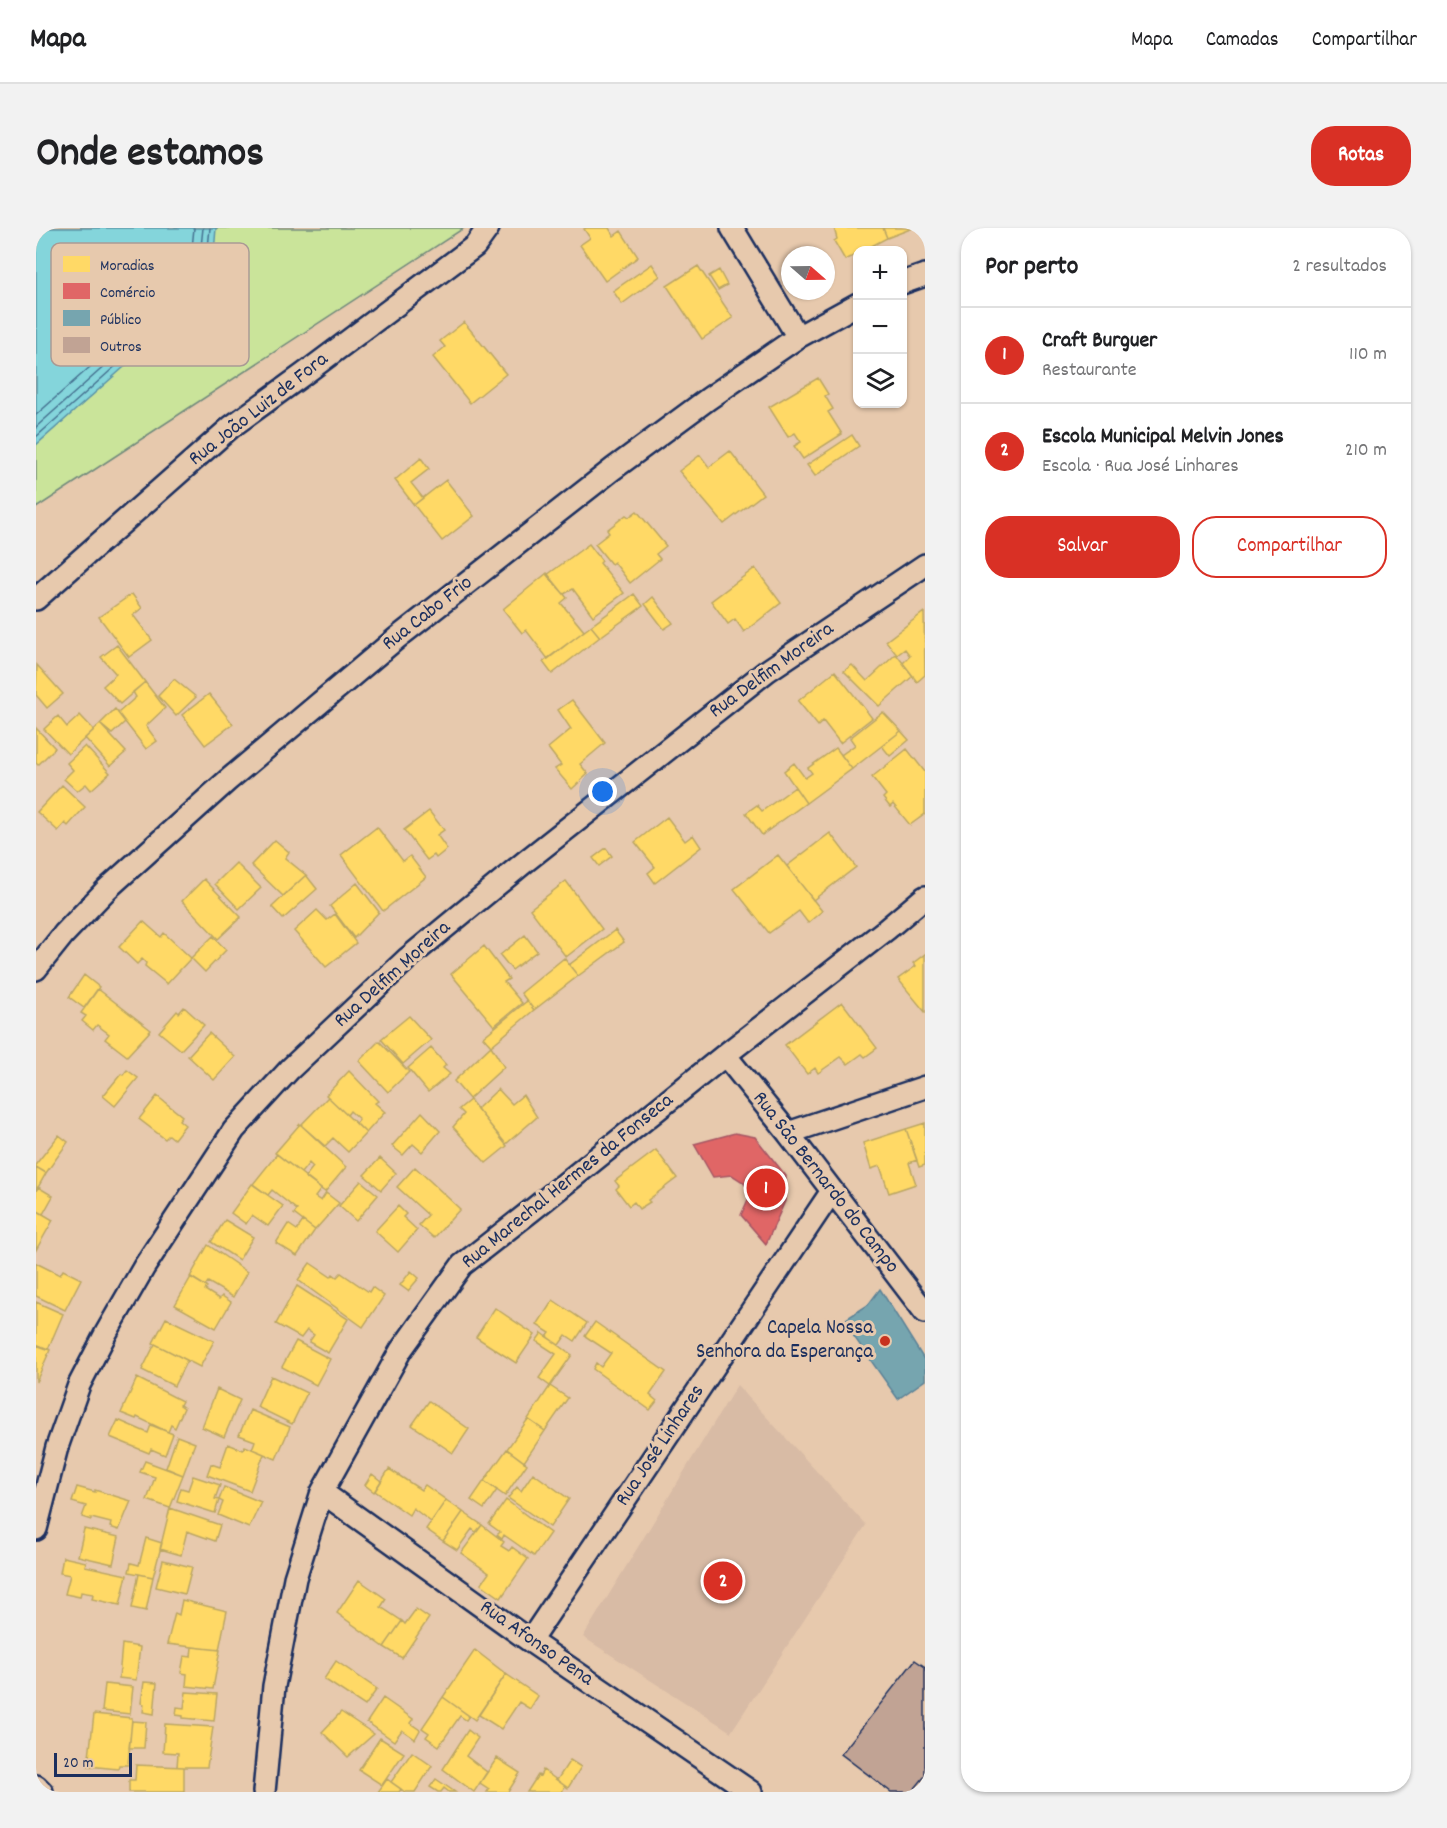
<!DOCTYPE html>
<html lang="pt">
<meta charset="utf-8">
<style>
:root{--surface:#fff;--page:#f2f2f2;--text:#202124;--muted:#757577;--line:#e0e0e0;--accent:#d93025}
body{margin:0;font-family:Dekko,sans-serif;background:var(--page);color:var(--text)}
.controls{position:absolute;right:18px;top:18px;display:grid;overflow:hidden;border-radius:12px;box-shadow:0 2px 4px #0004}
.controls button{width:54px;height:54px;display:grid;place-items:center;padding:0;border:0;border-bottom:2px solid var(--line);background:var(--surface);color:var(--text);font:30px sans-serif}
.compass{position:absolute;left:745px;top:18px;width:54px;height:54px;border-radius:50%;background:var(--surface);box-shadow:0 2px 4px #0004;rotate:110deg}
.scale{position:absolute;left:18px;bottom:15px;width:78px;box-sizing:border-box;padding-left:6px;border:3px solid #1b2f5e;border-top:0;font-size:16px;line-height:21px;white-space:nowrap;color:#1b2f5e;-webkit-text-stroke:4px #e7c9ad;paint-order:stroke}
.you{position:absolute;left:567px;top:564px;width:21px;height:21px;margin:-15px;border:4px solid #fff;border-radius:50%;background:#1a73e8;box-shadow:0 0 0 9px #1a73e833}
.badge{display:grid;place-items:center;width:39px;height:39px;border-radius:50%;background:var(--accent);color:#fff;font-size:20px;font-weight:700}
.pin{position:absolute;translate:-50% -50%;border:3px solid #fff;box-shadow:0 2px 6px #0006}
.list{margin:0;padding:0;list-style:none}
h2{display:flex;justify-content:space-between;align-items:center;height:78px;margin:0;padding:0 24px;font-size:26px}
h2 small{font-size:20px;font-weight:400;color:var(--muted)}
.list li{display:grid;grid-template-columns:39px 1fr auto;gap:18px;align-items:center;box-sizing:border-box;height:96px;padding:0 24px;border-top:2px solid var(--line)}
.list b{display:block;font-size:22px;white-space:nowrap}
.list p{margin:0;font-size:20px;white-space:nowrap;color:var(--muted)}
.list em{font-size:20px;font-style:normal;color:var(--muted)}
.actions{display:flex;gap:12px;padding:18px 24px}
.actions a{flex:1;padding:14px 0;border:2px solid var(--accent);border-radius:24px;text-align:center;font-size:21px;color:var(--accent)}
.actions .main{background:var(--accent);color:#fff}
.icon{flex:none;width:33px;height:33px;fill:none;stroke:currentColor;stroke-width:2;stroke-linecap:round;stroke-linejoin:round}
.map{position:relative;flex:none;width:889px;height:1564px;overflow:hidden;border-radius:24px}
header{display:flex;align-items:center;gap:36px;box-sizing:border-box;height:84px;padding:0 30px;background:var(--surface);border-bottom:2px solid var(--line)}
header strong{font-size:28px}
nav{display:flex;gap:33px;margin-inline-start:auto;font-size:21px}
.intro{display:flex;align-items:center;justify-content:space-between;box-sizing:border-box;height:144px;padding:0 36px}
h1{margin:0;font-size:42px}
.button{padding:15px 27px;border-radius:24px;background:var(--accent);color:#fff;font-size:21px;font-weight:700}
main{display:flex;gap:36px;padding:0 36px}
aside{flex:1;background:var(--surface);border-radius:24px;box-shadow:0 2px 4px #0004}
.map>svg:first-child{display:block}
</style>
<header>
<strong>Mapa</strong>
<nav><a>Mapa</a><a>Camadas</a><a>Compartilhar</a></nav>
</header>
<div class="intro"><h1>Onde estamos</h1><a class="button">Rotas</a></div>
<main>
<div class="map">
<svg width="889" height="1564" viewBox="0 0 889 1564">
<rect width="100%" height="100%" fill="#e7c9ad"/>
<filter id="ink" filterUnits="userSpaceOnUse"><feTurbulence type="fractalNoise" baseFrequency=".0167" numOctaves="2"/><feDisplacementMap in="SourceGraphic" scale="12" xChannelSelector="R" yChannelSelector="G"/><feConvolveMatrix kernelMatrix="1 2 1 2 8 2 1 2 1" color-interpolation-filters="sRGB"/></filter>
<g filter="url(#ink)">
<!-- built -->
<path fill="#d8bba5" d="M701,1157L830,1297L695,1504L547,1409Z"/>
<!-- green -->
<path fill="#cae49a" stroke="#728a7c" stroke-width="1.5" d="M0,0H428L0,280Z"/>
<!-- water -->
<path fill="#84d5db" stroke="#5a93a9" stroke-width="1.5" d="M0,0H180L175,62L0,217Z"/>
<!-- homes -->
<path fill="#ffd966" stroke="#bba664" stroke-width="1.5" d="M550,0H573L578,8L585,3L602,29L569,53L544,17L554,10L548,1Z
M798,0H847L851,10L828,22H822V26L809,32L798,13L801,11Z
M847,0H877L851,10Z
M616,36L624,48L586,76L577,63Z
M662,38L697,90L666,111L631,58Z
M683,42L691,57L682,62L673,48Z
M428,94L470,146L434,175L397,129L409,119L404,113Z
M782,150L792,166L789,168L797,181L792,184L806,206L767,231L758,218L765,214L759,205L752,209L733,179Z
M816,207L823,218L779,248L771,237Z
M694,223L727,266L688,296L643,243L664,227L673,239Z
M385,230L393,241L375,255L387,270L378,277L359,252Z
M410,252L438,288L406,313L378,277Z
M601,283L630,318L620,326L624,331L594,355L578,334L575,336L559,316L573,305L571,302L590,287L593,289Z
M553,316L566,333L564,335L588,365L557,388L537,361L528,366L511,347Z
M719,340L745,375L708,404L699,391L692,396L675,373Z
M511,345L531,370L525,375L548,403L512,431L490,402L486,405L467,381Z
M96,366L106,380L97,387L116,412L93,429L63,389Z
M598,366L607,378L564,409L555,398Z
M617,369L637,395L628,401L609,376Z
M888,384L889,447L881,454L867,435L874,428L869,421L861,427L850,413Z
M555,398L564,409L516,446L507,434Z
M81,417L109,454L84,476L67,458L80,446L65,429Z
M860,426L877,448L843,478L808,443L816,437L831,453Z
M1,437L27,466L11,480L0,467Z
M799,443L836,490L804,515L787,493L782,498L762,473Z
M138,451L160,469L140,488L122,468Z
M109,454L129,480L110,498L121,513L110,521L82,485L100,469L97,464Z
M173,466L197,496L169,517L146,487Z
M536,472L569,515L544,536L552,546L536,561L519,541L525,537L512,520L535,501L522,482Z
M79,481L89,494L76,506L64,496Z
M847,484L865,503L816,541L805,527L819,517L814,510Z
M44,487L58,502L32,526L8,501L22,488L31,499Z
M64,496L90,524L74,538L49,510Z
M0,500L19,520L2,537L0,535Z
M865,503L873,512L854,528L846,518Z
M49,518L74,545L55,562L50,556L41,563L28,551L37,542L31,535Z
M800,520L816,541L770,575L748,543L758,535L769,550L776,545L772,540Z
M871,521L889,544V586L874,597L857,576L854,579L847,570L850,567L836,549Z
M26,557L49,579L32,598L29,595L22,603L1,584Z
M759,559L770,575L726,607L710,585L721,577L726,583Z
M393,583L408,602L401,607L411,621L400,630L398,627L391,632L368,602Z
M631,589L649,613L657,607L665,619L619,655L612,645L619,639L599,614Z
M341,599L367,633L374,628L390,649L347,683L305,627Z
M794,605L820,639L777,672L751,638Z
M239,612L253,624L249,630L270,647L247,668L215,637Z
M570,620L576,628L563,638L557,630Z
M742,627L786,683L772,695L763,683L733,705L698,661Z
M200,635L225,660L203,681L179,656Z
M270,647L281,661L247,691L236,679Z
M168,651L205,689L182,711L146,673Z
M530,653L566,701L530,729L494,681Z
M321,655L343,684L318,710L294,678Z
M281,682L291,692L299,686L320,715L290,739L258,703Z
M107,693L125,709L128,705L155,730L131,756L109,738L110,735L106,731L101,736L83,719Z
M579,702L588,714L542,748L533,737Z
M489,707L501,723L476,742L464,727Z
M177,708L190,722L169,744L155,730Z
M448,718L473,751L468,754L486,775L458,798L415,746Z
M889,726V784L862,751L880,738L877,735Z
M528,730L542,748L498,782L485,765Z
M48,747L63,759L48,780L33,769Z
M62,761L115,802L91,828L69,811L73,806L61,797L57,802L46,793L50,788L45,785Z
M491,773L498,782L455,818L447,809Z
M806,774L841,820L829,829L826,826L812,836L805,829L782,845L779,840L771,846L749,817Z
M148,779L168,797L145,822L123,804L141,783L143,785Z
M373,788L395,812L367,836L345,811Z
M173,805L199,829L178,852L152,828Z
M343,813L373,844L352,864L323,833Z
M455,818L468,839L433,871L418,853Z
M395,820L410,837L407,840L414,846L392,864L372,840Z
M91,842L102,850L79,878L67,868L85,846L87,847Z
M313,843L342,873L339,875L349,884L330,905L320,895L323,891L314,883L311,887L290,867Z
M462,861L476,876L487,867L501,889L470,916L441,881Z
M121,868L146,888L143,892L149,897L138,911L133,907L129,911L103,891Z
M292,869L330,905L312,924L297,910L289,918L265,897Z
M434,872L471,918L450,935L417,899L428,886L423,881Z
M386,884L404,903L386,924L377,916L367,927L356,918Z
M889,895V937L883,939L870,901Z
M264,896L310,939L289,964L269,949L277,939L273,935L265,945L239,925Z
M870,901L881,932L873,935L880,956L853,965L844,938L835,941L827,915Z
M23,907L32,914L10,945L0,939V936Z
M620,922L641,950L612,972L614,974L603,981L598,974L593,978L580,961L583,958L579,953Z
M241,926L285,961L279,969L285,973L290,965L303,975L279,1002L258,986L261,982L236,962L232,967L217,956Z
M344,930L360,945L345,962L328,947Z
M0,939L10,945L0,963Z
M379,939L424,981L398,1010L383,997L392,987L361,959Z
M325,953L342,967L320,993L303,978Z
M216,956L247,978L232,998L216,987L210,996L195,985Z
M2,959L17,968L7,986L0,982V963Z
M362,978L370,986L367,989L381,1002L362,1024L339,1003Z
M0,982L17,992L0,1022Z
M189,992L217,1009L203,1032L175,1014Z
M267,993L279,1002L261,1028L240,1015L252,996L261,1002Z
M172,1017L211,1044L197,1069L172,1054L169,1058L154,1049Z
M0,1035L24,1047L27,1042L45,1051L29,1082L0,1068Z
M274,1035L295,1049L297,1046L301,1049L305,1045L333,1064L336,1059L348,1068L327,1099L262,1052Z
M375,1043L383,1050L372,1063L364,1057Z
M155,1049L171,1059L169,1062L183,1071L186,1068L195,1074L180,1100L139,1077Z
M261,1058L312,1091L292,1125L273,1114L278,1107L271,1102L265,1110L240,1096Z
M517,1072L551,1095L539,1113L530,1107L523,1117L511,1109L514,1105L501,1097Z
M0,1074L27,1086L12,1121L0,1116Z
M459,1080L499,1107L480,1135L440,1109Z
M130,1090L178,1113L164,1139L117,1115Z
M559,1094L630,1144L614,1167L621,1173L614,1182L557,1141L560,1135L565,1139L575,1125L549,1108Z
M506,1105L536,1127L514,1158L503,1150L520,1126L500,1113Z
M260,1113L294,1131L280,1157L246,1139Z
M119,1116L151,1132L138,1158L106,1142Z
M0,1117L14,1122L0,1154Z
M235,1148L271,1165L256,1196L221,1179Z
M101,1150L146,1173L144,1177L148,1180L139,1200L135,1197L132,1204L101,1189L100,1191L85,1185Z
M514,1158L532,1170L509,1203L492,1191Z
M181,1161L204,1172L188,1209L166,1199Z
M393,1173L433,1201L417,1225L376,1197Z
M214,1182L254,1199L240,1231L216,1221L219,1213L203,1207Z
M492,1191L509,1203L488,1234L471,1221Z
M82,1192L112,1205L115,1197L137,1206L129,1227L115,1221L113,1225L74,1209Z
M141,1208L159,1215L147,1247L130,1240Z
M192,1216L207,1222L209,1218L228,1226L214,1263L171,1247L175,1236L184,1239Z
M471,1221L491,1236L469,1268L448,1253Z
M109,1233L147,1247L134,1280L111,1272L119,1249L104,1244Z
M353,1241L385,1262L389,1257L410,1272L395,1294L377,1280L373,1287L339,1263Z
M497,1245L533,1271L514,1299L472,1270L481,1259L485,1263Z
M336,1246L345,1253L338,1264L329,1257Z
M157,1248L184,1257L179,1271L183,1272L179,1285L141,1273L145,1260L152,1262Z
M448,1253L461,1262L448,1281L435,1272Z
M41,1259L59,1264V1262L95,1273L83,1302L74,1299L75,1295L55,1290V1292L46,1289L50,1278L36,1274Z
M188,1259L225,1274L213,1300L182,1287L187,1274L183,1272Z
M410,1272L427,1284L407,1313L390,1301Z
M470,1272L514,1305L498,1328L468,1307L466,1311L461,1307L464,1304L453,1296Z
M134,1280L184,1297L179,1313L151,1303L145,1327L124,1321Z
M427,1284L446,1297L440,1304L436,1301L421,1322L407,1313Z
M446,1297L468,1314L465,1318L473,1323L476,1319L492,1331L465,1370L445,1356L453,1345L425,1325Z
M48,1301L83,1309L77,1336L42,1328Z
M110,1310L126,1315L117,1349L93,1344L95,1335L103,1337Z
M27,1329L50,1334L49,1338L91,1347L84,1377L56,1371L57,1366L45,1364L44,1369L29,1366L34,1347L24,1345Z
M127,1332L156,1339L149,1366L120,1359Z
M103,1346L117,1349L110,1383L96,1380Z
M323,1352L350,1371L345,1379L366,1393L348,1419L301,1385Z
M146,1372L191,1383L183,1422L131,1416L139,1385L143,1387Z
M380,1381L393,1390L366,1430L348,1419L366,1393L369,1396Z
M86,1416L104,1419L100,1452L83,1450Z
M156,1419L184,1422L177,1461L150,1458L151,1446L145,1445L148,1428L155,1429Z
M439,1422L470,1446L439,1492L407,1469Z
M300,1433L341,1461L329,1478L288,1451Z
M470,1446L502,1468L494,1481L483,1474L465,1501L443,1487Z
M108,1454L121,1455L118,1486L107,1484L108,1476L105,1475Z
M69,1456L97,1459L94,1486L66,1483Z
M150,1464L181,1466L178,1493L147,1490V1488L140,1487L141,1479L148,1480Z
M407,1469L433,1488L430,1492L424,1488L403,1518L390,1509L393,1505L386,1500Z
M347,1470L377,1491L374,1495L384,1502L379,1511L366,1502L358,1513L331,1494Z
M305,1484L338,1506L312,1529L286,1504Z
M58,1486L96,1490L92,1537H83L82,1541L52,1538Z
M96,1493L110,1494L108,1520H93Z
M129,1496L177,1499L171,1539H141L142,1525L127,1524Z
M432,1502L442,1510L430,1528L451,1544L438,1564L407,1541Z
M344,1510L368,1525L346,1557L323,1542Z
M376,1524L396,1538L379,1564H369L355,1554Z
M461,1530L484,1545L472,1564H451L453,1561L444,1555Z
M534,1532L545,1539L532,1560L521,1552Z
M100,1537L148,1539V1564H93V1552H99Z
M507,1542L529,1558L526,1564H491L502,1547L504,1548Z
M351,1551L365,1561L363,1564H342Z
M400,1551L419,1564H413L408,1560L405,1564H402L394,1559Z"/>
<!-- shops -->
<path fill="#e06666" stroke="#a55664" stroke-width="1.5" d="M699,905L719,909L750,948L749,973L730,1016L705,987L715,965L707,954L696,947L677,949L658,916Z"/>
<!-- public -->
<path fill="#76a5af" stroke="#5b8297" stroke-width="1.5" d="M844,1061L889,1133V1152L862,1171L807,1093L832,1077Z"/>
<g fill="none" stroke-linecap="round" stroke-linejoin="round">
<!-- shore -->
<path stroke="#457190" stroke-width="1.5" d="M0,187L153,51L158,0
M0,199L161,56L167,0
M0,209L168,59L174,0"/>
</g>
<!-- building -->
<path fill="#c1a394" stroke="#1b2f5e" stroke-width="1.5" d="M879,1432L889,1439V1548L876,1564H855L805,1526Z"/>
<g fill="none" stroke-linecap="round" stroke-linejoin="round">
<defs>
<path id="minor" d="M696,0L762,109
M866,55L889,47
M0,371L195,199L268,146L439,18L452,0
M0,741L28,706L71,661L191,553L361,410L577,241L672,171L762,109L822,76
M689,827L752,905L889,1084
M752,905L889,859
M286,1264L494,1413L715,1564
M0,1301L21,1219L43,1157L70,1105L108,1039L198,902L254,841L372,730L490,633L731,443L889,337
M494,1413L796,963
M0,1558L6,1564
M228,1564L238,1458L259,1350L286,1264L365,1122L426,1037L495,983L689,827L851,701L889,669"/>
</defs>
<!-- minor casing -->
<use href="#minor" stroke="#1b2f5e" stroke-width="26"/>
<!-- minor -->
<use href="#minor" stroke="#e7c9ad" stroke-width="21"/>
</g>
</g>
<!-- markers -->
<circle fill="#c8321e" stroke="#e7c9ad" stroke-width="2" cx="849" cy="1113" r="6"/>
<g text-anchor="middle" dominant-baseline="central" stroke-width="6" stroke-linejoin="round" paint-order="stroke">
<!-- street labels -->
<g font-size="21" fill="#1b2f5e" stroke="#e7c9ad">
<text transform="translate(223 182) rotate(-38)">Rua João Luiz de Fora</text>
<text transform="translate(392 386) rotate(-38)">Rua Cabo Frio</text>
<text transform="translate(736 443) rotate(-36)">Rua Delfim Moreira</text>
<text transform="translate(357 747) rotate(-42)">Rua Delfim Moreira</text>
<text transform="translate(532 954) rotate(-39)">Rua Marechal Hermes da Fonseca</text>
<text transform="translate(789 955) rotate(52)">Rua São Bernardo do Campo</text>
<text transform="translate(625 1218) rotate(-56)">Rua José Linhares</text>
<text transform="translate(500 1416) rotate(35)">Rua Afonso Pena</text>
</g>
<!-- poi labels -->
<g font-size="21" fill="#1b2f5e" stroke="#e7c9ad" text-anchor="end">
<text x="837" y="1101">Capela Nossa<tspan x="837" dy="24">Senhora da Esperança</tspan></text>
</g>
</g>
<!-- legend -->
<rect x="15" y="15" width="198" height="123" rx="9" fill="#e7c9ad" stroke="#aa9b95" stroke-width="1.5"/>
<rect x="27" y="28" width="27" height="16" fill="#ffd966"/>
<rect x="27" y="55" width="27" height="16" fill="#e06666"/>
<rect x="27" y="82" width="27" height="16" fill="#76a5af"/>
<rect x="27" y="109" width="27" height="16" fill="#c1a394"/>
<g font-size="16" fill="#1b2f5e">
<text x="64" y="42">Moradias</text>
<text x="64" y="69">Comércio</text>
<text x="64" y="96">Público</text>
<text x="64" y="123">Outros</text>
</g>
</svg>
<div class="controls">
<button>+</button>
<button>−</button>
<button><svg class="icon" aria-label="layers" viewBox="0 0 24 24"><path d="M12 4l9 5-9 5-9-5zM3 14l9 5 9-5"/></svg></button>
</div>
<svg class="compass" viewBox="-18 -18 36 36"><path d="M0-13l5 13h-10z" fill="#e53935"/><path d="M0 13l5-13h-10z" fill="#757577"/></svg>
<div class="scale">20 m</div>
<div class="you"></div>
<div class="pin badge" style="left:730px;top:960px">1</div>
<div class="pin badge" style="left:687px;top:1353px">2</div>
</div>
<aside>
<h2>Por perto<small>2 resultados</small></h2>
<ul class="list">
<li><span class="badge">1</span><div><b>Craft Burguer</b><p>Restaurante</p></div><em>110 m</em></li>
<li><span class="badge">2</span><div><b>Escola Municipal Melvin Jones</b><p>Escola · Rua José Linhares</p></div><em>210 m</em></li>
</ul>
<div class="actions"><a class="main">Salvar</a><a>Compartilhar</a></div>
</aside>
</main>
